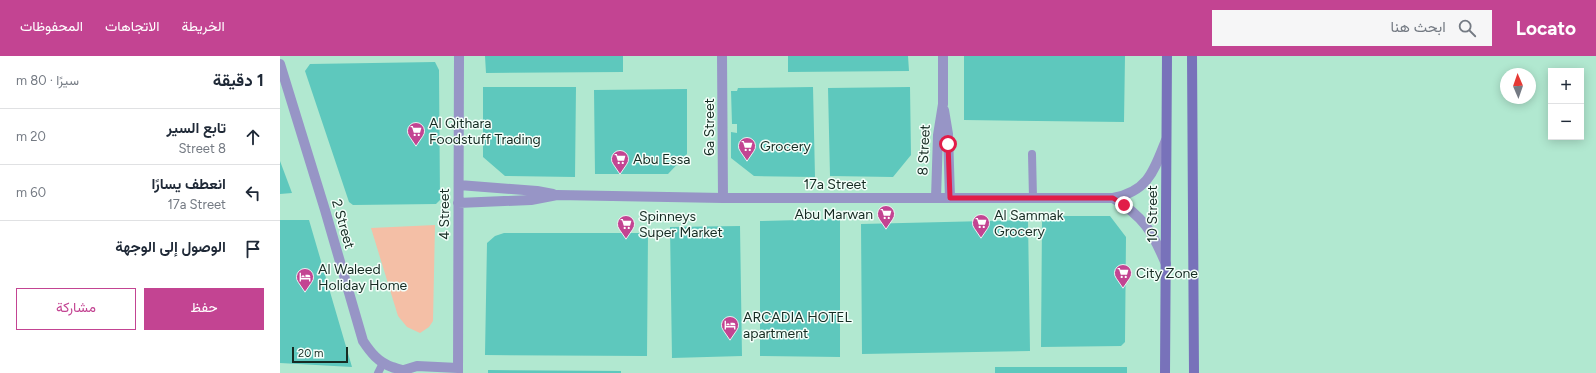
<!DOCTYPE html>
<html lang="ar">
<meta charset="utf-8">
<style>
:root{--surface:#fff;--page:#f6f6f7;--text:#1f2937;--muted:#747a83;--line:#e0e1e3;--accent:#c34492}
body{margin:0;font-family:Figtree,Vazirmatn,sans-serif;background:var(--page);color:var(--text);direction:rtl}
.controls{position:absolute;right:12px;top:12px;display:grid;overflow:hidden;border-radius:0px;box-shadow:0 2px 10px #0003}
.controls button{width:36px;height:36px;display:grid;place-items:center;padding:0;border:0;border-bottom:1px solid var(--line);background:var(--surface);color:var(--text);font:20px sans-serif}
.compass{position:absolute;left:1220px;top:12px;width:36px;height:36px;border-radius:50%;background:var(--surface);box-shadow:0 2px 10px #0003;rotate:358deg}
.scale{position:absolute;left:12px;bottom:10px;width:56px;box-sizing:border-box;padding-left:4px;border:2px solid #162c23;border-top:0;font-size:11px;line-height:14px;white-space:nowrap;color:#162c23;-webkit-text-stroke:3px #f3fef9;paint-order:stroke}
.stop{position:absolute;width:12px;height:12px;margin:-9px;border:3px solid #e11d48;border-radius:50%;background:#fff}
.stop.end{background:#e11d48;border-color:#fff;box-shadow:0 1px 4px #0008}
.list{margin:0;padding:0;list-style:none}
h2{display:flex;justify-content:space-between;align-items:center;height:52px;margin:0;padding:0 16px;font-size:17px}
h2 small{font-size:13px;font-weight:400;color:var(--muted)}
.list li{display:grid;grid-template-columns:26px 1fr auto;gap:12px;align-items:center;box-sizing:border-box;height:56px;padding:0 16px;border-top:1px solid var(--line)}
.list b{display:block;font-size:15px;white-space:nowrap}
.list p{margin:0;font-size:13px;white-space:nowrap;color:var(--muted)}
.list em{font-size:13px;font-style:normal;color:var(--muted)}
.actions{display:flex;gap:8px;padding:12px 16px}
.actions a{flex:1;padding:9px 0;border:1px solid var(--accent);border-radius:0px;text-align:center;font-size:14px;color:var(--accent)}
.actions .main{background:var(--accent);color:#fff}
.icon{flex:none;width:22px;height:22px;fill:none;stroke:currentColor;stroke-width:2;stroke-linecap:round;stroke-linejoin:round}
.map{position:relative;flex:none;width:1316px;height:317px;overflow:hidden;direction:ltr}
header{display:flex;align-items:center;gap:24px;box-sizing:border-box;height:56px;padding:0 20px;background:var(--accent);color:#fff}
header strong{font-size:19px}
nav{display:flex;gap:22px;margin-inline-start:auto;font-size:14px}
.search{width:280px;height:36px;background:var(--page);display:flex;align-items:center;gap:10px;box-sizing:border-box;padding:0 14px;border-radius:0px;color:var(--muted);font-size:15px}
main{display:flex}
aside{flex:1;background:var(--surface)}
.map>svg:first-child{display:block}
</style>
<header>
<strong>Locato</strong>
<div class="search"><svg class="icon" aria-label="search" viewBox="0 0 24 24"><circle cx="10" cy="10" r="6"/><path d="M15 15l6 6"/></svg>ابحث هنا</div>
<nav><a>الخريطة</a><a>الاتجاهات</a><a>المحفوظات</a></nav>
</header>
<main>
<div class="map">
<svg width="1316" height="317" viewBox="0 0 1316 317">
<rect width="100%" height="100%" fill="#b1e8d0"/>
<!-- green -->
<path fill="#f4bfa6" d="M155,169L153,265L149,271L140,277L127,271L118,260L91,172Z"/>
<!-- building -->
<path fill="#5ec8bd" d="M205,0H343V16L206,17Z
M508,0H628L629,15L508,16Z
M684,0H845L844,66L684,64Z
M155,6L159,14L160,144L156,148L73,149L69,146L25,15L30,8Z
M203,31H296L295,121L225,120L203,101Z
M533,31L535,121L474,120L451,102V76L457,77V68H452L451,35H457L458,32Z
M630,31L631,99L613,121L550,120L548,32Z
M407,33V98L388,118H315L314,34Z
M0,105L12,137L0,138Z
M768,160H830L846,181L845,286L841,290L761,291L762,165Z
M560,163V301L480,300V165Z
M0,164H29L72,311L0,307Z
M748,164L750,295L582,298L581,168Z
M460,170L462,300L392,302L390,171Z
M224,177H368L367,300L205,299L207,187L215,180Z
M715,311H847V317H715Z
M208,314L341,315V317H208Z"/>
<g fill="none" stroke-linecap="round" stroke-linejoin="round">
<!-- lane -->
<path stroke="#9795c6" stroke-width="8" d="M752,98L753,142
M98,317L103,307"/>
<!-- street -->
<path stroke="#9795c6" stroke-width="10" d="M442,0L443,142
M0,8L45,154L83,285C91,297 98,306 112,311C117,313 122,313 127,317
M664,54L668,78L670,142
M179,129L257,135L273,138
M656,142L658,79L663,48V0
M833,142C864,161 872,175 886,208
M178,147L251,144L277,139L443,142H833C869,135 874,114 886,84
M124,314L137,310L178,312
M178,317L179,0"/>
<!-- secondary -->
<path stroke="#7872ba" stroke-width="10" d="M912,0L914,317
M885,317L887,0"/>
</g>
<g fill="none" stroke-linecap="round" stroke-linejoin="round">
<!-- route -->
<path stroke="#e11d48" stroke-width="5" d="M668,88L670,142H833L844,149"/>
</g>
<!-- icons -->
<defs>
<symbol id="supermarket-pin" viewBox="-11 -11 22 30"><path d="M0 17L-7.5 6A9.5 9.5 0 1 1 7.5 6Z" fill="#c34492" stroke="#f3fef9"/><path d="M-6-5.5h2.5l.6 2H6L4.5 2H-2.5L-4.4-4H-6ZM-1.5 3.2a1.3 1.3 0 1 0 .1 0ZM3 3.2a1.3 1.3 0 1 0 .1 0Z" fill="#fff"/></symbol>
<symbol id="hotel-pin" viewBox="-11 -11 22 30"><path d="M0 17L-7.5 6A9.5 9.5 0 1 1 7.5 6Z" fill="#c34492" stroke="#f3fef9"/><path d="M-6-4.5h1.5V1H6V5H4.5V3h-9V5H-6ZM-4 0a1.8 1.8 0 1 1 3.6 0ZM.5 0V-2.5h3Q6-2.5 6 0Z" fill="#fff"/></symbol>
</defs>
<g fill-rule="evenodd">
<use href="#supermarket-pin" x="126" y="65" width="20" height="27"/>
<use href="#supermarket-pin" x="457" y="80" width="20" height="27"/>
<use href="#supermarket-pin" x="330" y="93" width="20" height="27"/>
<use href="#supermarket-pin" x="596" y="148" width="20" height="27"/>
<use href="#supermarket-pin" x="691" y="157" width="20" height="27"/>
<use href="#supermarket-pin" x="336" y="158" width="20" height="27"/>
<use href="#supermarket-pin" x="833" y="207" width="20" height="27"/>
<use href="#hotel-pin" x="15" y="211" width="20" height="27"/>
<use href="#hotel-pin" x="440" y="259" width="20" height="27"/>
</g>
<g text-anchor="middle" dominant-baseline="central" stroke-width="3" stroke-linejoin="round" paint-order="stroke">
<!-- poi labels -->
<g font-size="14" fill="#162c23" stroke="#f3fef9" text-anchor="start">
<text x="149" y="67">Al Qithara<tspan x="149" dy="16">Foodstuff Trading</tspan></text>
<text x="480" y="90">Grocery</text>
<text x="353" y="103">Abu Essa</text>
<text x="593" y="158" text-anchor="end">Abu Marwan</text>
<text x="714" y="159">Al Sammak<tspan x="714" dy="16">Grocery</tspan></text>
<text x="359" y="160">Spinneys<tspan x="359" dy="16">Super Market</tspan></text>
<text x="38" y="213">Al Waleed<tspan x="38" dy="16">Holiday Home</tspan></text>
<text x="856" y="217">City Zone</text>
<text x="463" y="261">ARCADIA HOTEL<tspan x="463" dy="16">apartment</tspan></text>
</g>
<!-- street labels -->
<g font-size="14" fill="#162c23" stroke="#f3fef9">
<text transform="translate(429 71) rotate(-90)">6a Street</text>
<text transform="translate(644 94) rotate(-87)">8 Street</text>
<text x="555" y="128">17a Street</text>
<text transform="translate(164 158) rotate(-90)">4 Street</text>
<text transform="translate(872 158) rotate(-90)">10 Street</text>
<text transform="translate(63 168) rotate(74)">2 Street</text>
</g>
</g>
</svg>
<div class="controls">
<button>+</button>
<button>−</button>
</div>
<svg class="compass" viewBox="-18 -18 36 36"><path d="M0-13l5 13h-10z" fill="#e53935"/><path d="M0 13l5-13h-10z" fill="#747a83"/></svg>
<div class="scale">20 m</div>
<div class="stop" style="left:668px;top:88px"></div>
<div class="stop end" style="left:844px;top:149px"></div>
</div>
<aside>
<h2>1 دقيقة<small>سيرًا · 80 m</small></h2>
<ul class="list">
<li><svg class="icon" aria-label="ahead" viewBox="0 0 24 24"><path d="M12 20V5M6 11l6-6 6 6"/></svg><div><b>تابع السير</b><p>8 Street</p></div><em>20 m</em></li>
<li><svg class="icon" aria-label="left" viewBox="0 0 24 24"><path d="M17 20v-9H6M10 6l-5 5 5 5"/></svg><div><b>انعطف يسارًا</b><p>17a Street</p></div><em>60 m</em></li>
<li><svg class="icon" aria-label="arrive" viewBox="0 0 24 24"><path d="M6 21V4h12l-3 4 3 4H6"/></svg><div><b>الوصول إلى الوجهة</b></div></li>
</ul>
<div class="actions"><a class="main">حفظ</a><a>مشاركة</a></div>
</aside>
</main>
